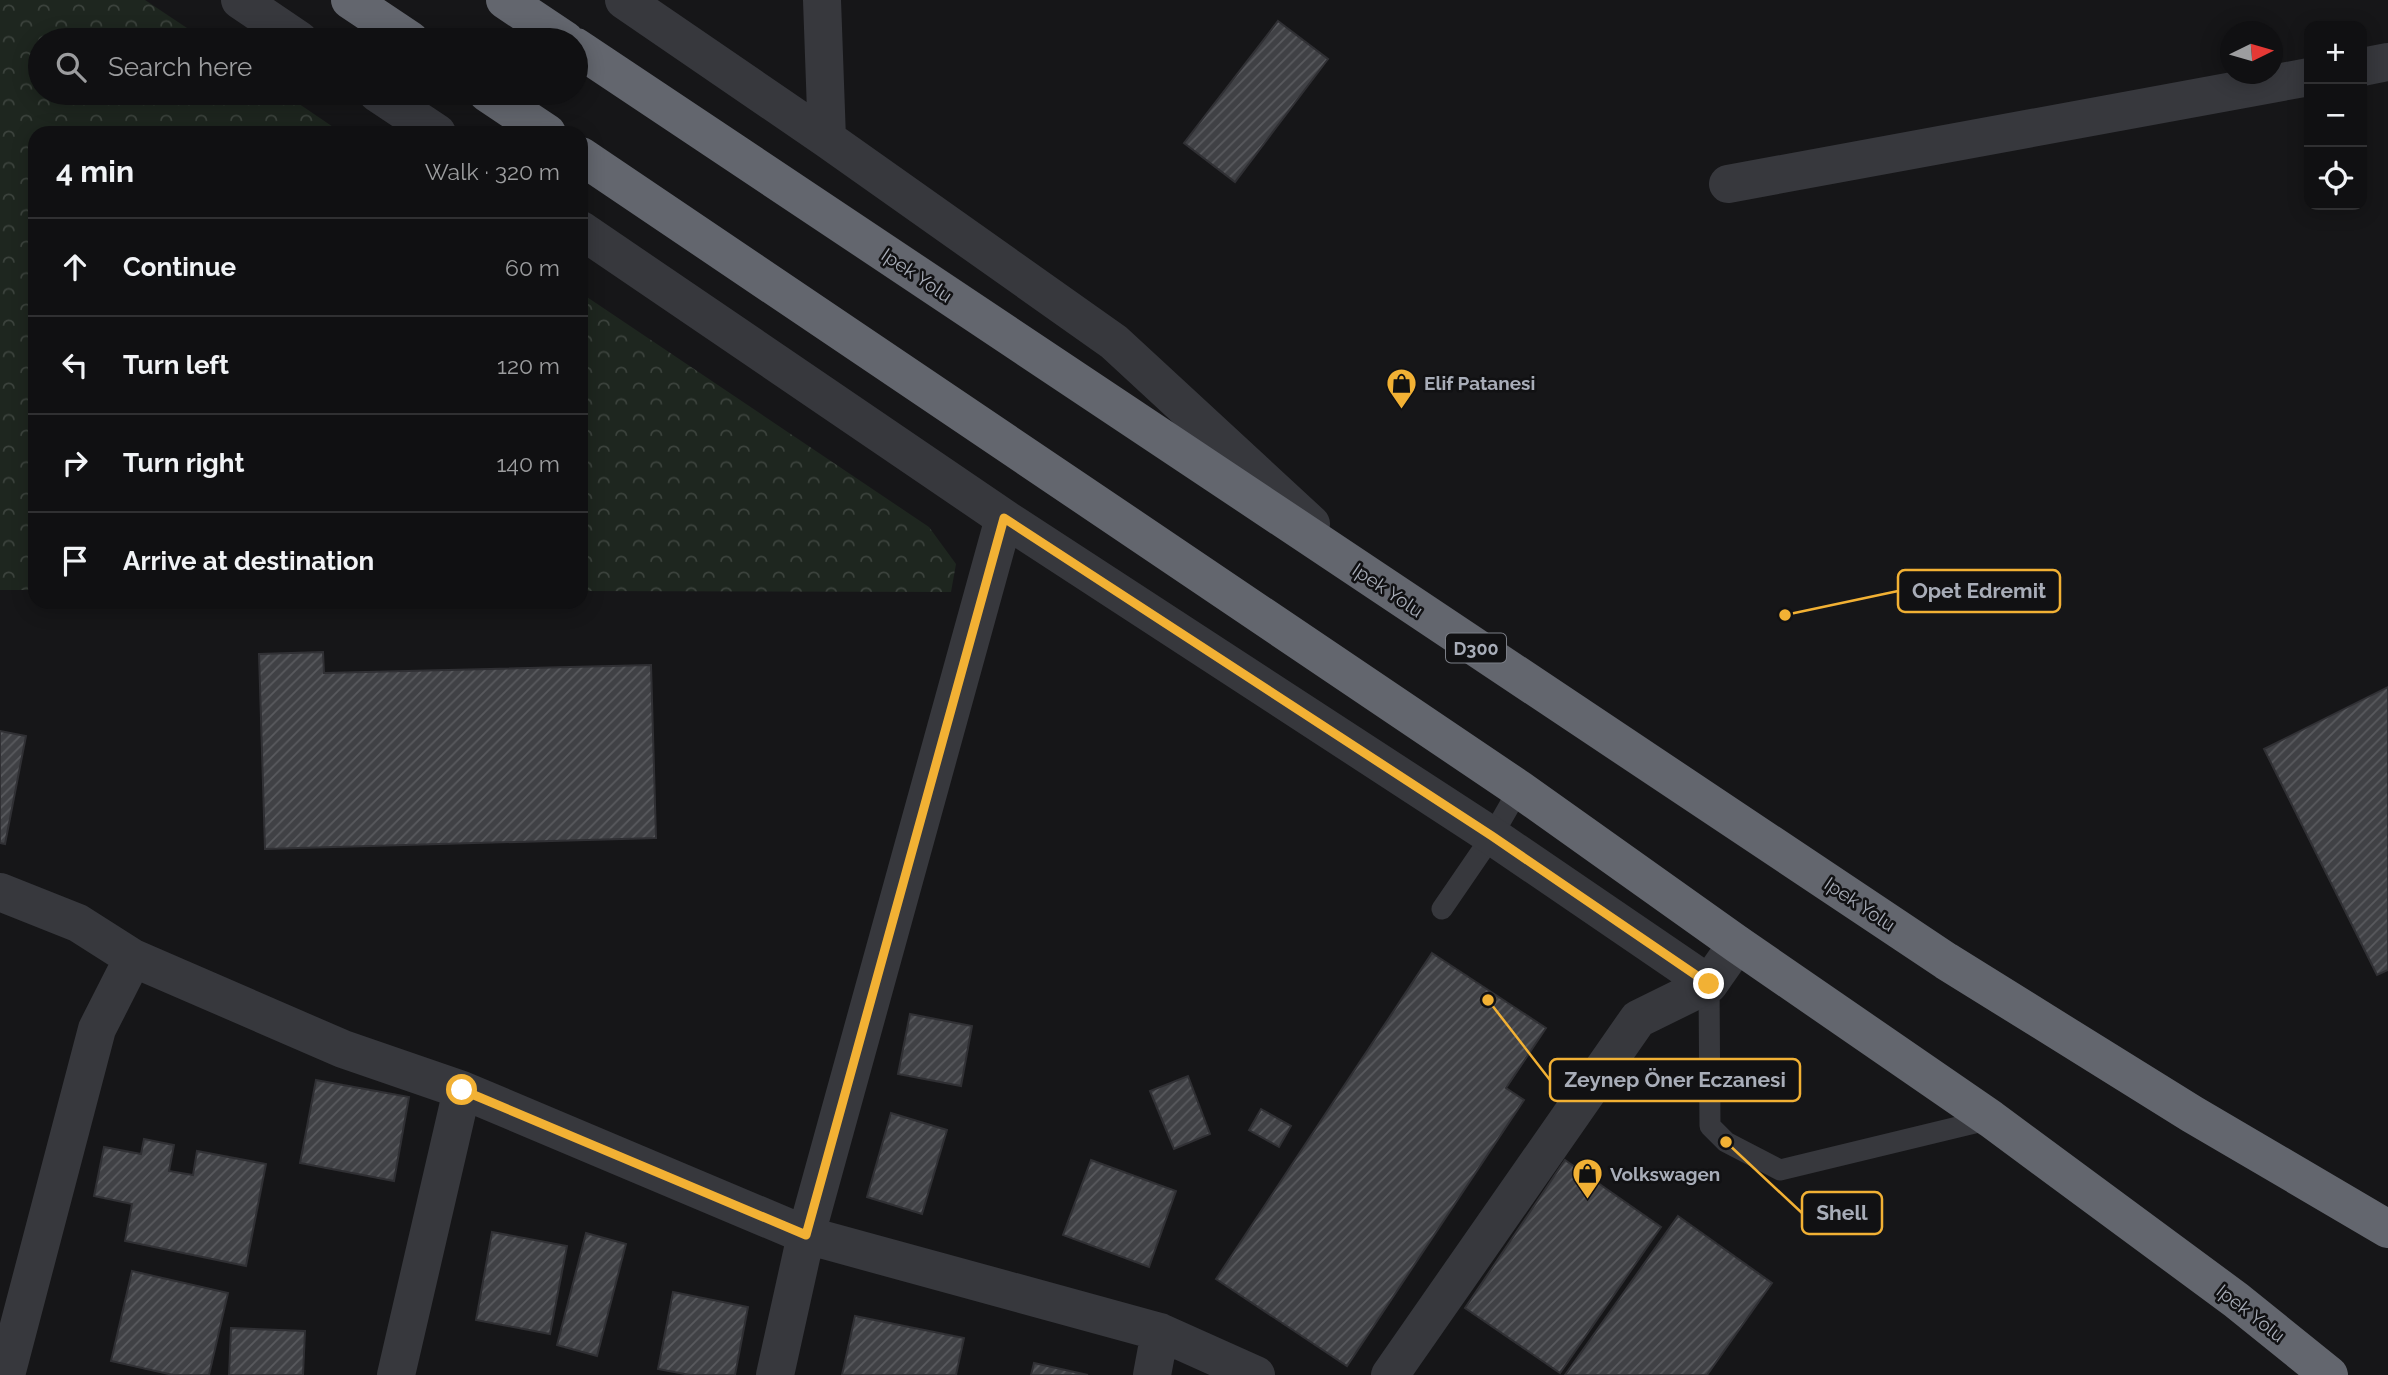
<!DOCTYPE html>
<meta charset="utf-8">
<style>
:root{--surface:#101012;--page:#1e1e20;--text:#f1f3f6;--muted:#9c9d9f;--line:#303032}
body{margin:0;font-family:Raleway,sans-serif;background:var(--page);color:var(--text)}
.controls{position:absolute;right:21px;top:21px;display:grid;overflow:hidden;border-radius:14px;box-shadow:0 4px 18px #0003}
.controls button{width:63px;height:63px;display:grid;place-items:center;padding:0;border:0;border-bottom:2px solid var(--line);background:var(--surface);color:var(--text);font:35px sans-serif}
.compass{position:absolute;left:2220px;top:21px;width:63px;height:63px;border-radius:50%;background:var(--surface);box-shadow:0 4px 18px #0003;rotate:85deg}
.stop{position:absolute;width:21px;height:21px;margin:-16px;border:5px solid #f2b134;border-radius:50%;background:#fff}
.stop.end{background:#f2b134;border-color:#fff;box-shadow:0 2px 7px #0008}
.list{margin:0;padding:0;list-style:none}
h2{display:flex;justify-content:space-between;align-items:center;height:91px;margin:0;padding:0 28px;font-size:30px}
h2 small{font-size:23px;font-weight:400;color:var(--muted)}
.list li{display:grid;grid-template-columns:46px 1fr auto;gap:21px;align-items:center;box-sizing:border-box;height:98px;padding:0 28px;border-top:2px solid var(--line)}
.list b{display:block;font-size:26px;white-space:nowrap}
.list em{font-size:23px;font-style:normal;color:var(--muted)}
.icon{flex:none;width:38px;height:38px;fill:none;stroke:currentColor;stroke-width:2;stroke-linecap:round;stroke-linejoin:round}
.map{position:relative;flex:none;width:2388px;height:1375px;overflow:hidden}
.search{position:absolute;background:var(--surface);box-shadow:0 4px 18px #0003;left:28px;top:28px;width:560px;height:77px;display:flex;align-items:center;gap:18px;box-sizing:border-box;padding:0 24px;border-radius:38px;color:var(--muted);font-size:26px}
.panel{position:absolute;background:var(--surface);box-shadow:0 4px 18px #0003;left:28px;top:126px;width:560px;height:483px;border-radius:21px}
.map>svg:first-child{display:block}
</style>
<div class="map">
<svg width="2388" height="1375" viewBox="0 0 2388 1375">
<defs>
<pattern id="park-crowns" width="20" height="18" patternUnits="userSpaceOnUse" patternTransform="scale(1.75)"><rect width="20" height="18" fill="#1e261f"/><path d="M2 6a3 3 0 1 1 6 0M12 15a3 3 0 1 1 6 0" fill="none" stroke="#3c433d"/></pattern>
<pattern id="building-hatch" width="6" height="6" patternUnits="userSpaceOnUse" patternTransform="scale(1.75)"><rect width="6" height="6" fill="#404145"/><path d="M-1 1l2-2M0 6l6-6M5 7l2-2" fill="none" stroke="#595a5e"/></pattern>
</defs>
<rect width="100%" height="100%" fill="#161618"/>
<!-- park -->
<path fill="url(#park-crowns)" d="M0,0H145L205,40H40V93H283L342,133H35V590H0Z
M581,293L929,527L956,564L951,592L581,591Z"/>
<!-- building -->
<path fill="url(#building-hatch)" stroke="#303034" stroke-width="2" d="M1278,21L1328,59L1235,182L1184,143Z
M323,652L324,673L651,665L656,838L265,849L259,654Z
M2388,687V970L2377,975L2264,749Z
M0,731L26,736L5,844L0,843Z
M1432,953L1546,1028L1506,1088L1524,1100L1347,1366L1216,1279Z
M910,1014L972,1026L961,1086L898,1074Z
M1188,1076L1210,1134L1174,1149L1150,1091Z
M316,1080L409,1097L394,1181L300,1163Z
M1261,1109L1291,1126L1279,1147L1249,1130Z
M891,1113L947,1130L922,1214L867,1197Z
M144,1139L174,1145L169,1171L193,1175L197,1151L266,1164L246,1266L125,1241L132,1204L94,1196L104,1147L141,1154Z
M1091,1160L1176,1191L1149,1267L1063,1235Z
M1565,1160L1661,1227L1560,1373L1465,1308Z
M1678,1216L1772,1283L1707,1375H1565Z
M492,1232L567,1246L550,1334L476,1320Z
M586,1233L626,1244L597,1356L557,1345Z
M132,1271L228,1293L209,1375H173L111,1361Z
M673,1292L748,1307L735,1375H690L658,1369Z
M855,1316L964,1338L956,1375H842Z
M231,1328L305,1331L303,1375H229Z
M1034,1363L1088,1375H1031Z"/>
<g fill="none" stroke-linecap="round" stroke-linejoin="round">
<!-- lane -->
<path stroke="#37383d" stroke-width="21" d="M1442,909L1492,836L1519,789
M1709,984L1710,1126L1726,1142L1780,1170L1991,1119"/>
<!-- street -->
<path stroke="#37383d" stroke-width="38" d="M240,0L299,40
M624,0L827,139L1114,342L1311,524
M822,0L827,139
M2362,67L2388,62
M377,93L437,133
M1728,184L2309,77
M581,230L1004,518L1492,836L1709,984
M0,892L78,923L133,958
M6,1375L97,1029L133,958L343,1049L462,1090L806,1235L1160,1332L1256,1375
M396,1375L462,1090
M775,1375L806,1235L1004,518
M1152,1375L1160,1332
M1390,1375L1638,1019L1709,984L1737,944"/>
<!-- highway -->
<path stroke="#63666e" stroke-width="38" d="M350,0L410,40
M505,0L565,40
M576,47L1946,961L2192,1114L2388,1229
M487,93L547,133
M581,156L1519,789L1737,944L1991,1119L2236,1300L2329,1375"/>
</g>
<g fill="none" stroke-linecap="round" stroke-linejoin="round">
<!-- route -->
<path stroke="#f2b134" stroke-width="9" d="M462,1090L806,1235L1004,518L1492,836L1709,984"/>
</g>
<!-- icons -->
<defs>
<symbol id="shop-pin" viewBox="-11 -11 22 30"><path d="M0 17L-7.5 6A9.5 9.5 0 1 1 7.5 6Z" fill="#f2b134" stroke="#111113"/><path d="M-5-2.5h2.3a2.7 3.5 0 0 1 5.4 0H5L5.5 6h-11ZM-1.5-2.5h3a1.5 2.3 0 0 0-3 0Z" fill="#111"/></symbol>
</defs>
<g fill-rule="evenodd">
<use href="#shop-pin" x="1384" y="366" width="35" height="47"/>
<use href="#shop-pin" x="1570" y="1156" width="35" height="47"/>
</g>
<g text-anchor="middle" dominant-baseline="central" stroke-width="5" stroke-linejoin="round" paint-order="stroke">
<!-- shield labels -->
<rect fill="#111113" stroke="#7b7e86" stroke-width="2" x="1446" y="633.5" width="60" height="29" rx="5"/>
<g font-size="18" font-weight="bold" fill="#a8adb8">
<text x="1476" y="648">D300</text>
</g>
<!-- street labels -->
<g font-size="19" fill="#a8adb8" stroke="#111113">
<text transform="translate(917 275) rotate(34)">Ipek Yolu</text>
<text transform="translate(1388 590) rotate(34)">Ipek Yolu</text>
<text transform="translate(1860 904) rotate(34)">Ipek Yolu</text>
<text transform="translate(2251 1313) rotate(38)">Ipek Yolu</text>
</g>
<!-- poi labels -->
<g font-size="19" font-weight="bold" fill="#a8adb8" stroke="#111113" text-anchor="start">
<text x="1424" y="383">Elif Patanesi</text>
<text x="1610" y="1174">Volkswagen</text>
</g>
</g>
<!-- callouts -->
<path fill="none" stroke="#f2b134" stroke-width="2.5" d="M1785 615L1898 591M1488 1000L1550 1080M1726 1142L1802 1213"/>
<g fill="#f2b134" stroke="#111113" stroke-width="2.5">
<circle cx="1785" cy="615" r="7"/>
<circle cx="1488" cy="1000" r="7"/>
<circle cx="1726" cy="1142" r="7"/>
</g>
<g fill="#111113" stroke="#f2b134" stroke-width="2.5">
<rect x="1898" y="570" width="162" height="42" rx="7"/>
<rect x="1550" y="1059" width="250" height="42" rx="7"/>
<rect x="1802" y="1192" width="80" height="42" rx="7"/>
</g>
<g font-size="21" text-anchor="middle" font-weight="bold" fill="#a8adb8">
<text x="1979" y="598">Opet Edremit</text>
<text x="1675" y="1087">Zeynep Öner Eczanesi</text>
<text x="1842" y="1220">Shell</text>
</g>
</svg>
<div class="controls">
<button>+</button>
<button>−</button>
<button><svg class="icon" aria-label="locate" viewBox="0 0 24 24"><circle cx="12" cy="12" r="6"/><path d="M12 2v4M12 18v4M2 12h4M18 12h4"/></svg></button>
</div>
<svg class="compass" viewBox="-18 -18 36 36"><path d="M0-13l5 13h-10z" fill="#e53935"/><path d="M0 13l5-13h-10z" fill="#9c9d9f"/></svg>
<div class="stop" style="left:462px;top:1090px"></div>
<div class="stop end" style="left:1709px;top:984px"></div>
<div class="search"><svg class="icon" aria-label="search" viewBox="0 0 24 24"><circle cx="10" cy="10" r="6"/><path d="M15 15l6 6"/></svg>Search here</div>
<section class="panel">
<h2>4 min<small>Walk · 320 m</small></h2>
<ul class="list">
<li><svg class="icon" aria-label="ahead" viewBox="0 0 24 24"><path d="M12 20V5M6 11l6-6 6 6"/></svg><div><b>Continue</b></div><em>60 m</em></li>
<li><svg class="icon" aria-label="left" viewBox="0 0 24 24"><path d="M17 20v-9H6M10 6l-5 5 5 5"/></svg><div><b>Turn left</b></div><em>120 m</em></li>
<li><svg class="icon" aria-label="right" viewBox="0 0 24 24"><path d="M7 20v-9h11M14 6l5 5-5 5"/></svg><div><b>Turn right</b></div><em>140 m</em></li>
<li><svg class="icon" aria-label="arrive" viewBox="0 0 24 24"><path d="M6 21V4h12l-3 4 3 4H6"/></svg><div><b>Arrive at destination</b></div></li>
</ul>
</section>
</div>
